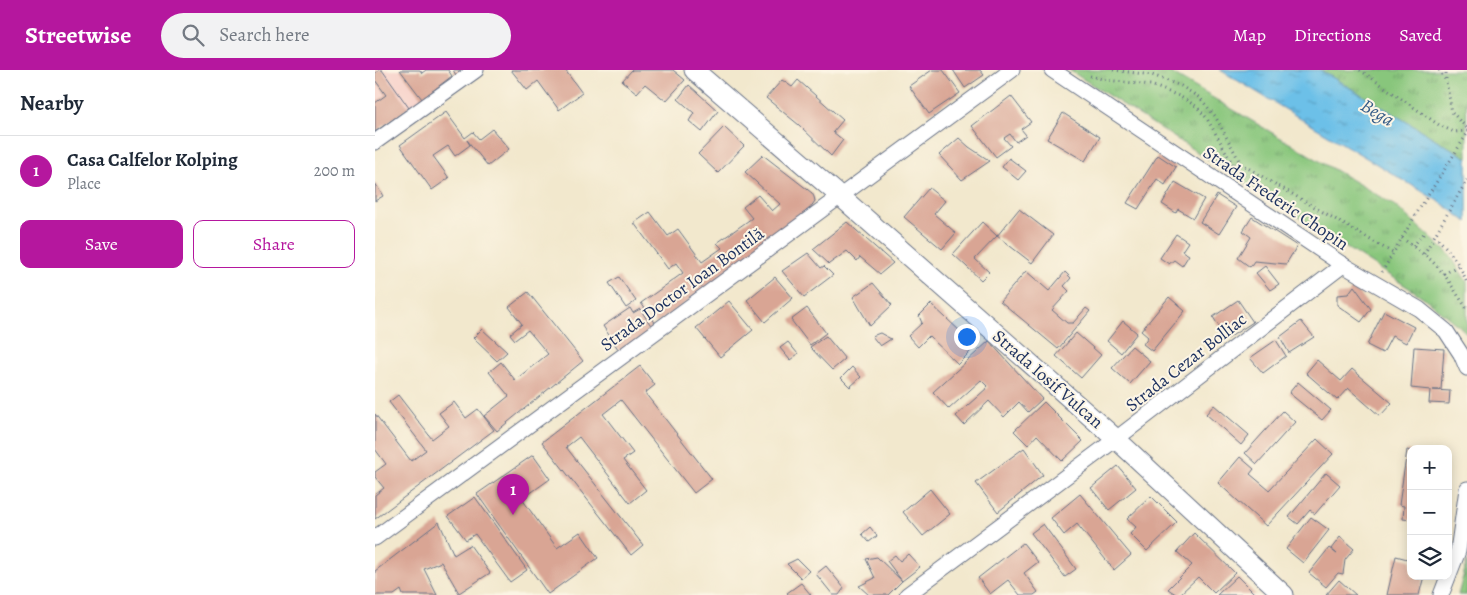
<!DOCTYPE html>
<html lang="en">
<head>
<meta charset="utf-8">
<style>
  :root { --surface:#fff; --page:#f2f2f3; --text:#1f2937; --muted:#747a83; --line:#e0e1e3; --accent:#b5179e }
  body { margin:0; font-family:Alegreya,serif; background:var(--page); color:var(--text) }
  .controls { position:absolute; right:15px; bottom:15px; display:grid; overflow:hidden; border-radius:10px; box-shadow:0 2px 12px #0003 }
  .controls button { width:45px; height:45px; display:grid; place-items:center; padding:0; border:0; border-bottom:1px solid var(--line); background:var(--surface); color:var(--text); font:25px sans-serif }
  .you { position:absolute; left:591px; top:266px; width:18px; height:18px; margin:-12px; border:4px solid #fff; border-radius:50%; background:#1a73e8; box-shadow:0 0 0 8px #1a73e833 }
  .badge { display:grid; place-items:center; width:32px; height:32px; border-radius:50%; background:var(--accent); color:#fff; font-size:16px; font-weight:700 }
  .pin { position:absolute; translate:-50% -41px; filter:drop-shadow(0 1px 2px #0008) }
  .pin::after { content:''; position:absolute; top:26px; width:18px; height:15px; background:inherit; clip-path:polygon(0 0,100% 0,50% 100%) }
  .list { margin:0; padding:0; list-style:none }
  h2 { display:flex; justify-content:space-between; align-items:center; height:65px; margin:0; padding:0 20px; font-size:21px }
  h2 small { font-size:16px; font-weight:400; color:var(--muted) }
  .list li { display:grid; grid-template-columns:32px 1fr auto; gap:15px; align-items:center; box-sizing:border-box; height:70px; padding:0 20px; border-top:1px solid var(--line) }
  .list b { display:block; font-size:19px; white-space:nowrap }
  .list p { margin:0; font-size:16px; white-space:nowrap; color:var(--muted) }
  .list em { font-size:16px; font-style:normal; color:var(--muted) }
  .actions { display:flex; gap:10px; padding:15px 20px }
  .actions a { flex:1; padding:11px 0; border:1px solid var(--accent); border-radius:10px; text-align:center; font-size:18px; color:var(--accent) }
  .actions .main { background:var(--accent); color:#fff }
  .icon { flex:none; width:28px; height:28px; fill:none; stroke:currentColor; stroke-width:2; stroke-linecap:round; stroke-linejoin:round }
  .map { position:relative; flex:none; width:1092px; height:525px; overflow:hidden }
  header { display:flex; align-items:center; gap:30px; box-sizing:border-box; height:70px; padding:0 25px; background:var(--accent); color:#fff }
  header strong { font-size:24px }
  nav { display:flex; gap:28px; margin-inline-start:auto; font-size:18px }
  .search { width:350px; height:45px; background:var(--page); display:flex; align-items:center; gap:12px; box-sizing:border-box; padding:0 18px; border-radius:28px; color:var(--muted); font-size:19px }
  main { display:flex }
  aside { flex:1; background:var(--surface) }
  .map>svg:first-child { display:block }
  .built { fill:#f7d0c9 }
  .grass { fill:url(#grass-tufts); stroke:#527a6d }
  .water { fill:url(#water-ripples); stroke:#4478a3 }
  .building { fill:#d9a594 }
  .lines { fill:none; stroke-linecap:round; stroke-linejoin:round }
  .minor-casing { stroke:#667085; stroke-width:17 }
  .tertiary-casing { stroke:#667085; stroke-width:21 }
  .path { stroke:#667085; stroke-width:3; stroke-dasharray:1 4; stroke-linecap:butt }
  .minor { stroke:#fff; stroke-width:15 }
  .tertiary { stroke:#fff; stroke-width:19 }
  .labels { text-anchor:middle; stroke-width:4; stroke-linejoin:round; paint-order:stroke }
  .street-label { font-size:18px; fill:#1b2f5e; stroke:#fcf5e5 }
  .water-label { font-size:19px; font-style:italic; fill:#335a87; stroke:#fcf5e5 }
</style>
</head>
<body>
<header>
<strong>Streetwise</strong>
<div class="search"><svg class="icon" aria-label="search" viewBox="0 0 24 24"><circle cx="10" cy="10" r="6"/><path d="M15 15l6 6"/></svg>Search here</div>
<nav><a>Map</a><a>Directions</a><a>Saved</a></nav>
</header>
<main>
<aside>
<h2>Nearby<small></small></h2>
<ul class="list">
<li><span class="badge">1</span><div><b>Casa Calfelor Kolping</b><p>Place</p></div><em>200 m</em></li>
</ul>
<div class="actions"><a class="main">Save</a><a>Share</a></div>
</aside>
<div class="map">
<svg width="1092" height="525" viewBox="0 0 1092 525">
  <defs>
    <pattern id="grass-tufts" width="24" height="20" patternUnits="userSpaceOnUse" patternTransform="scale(1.25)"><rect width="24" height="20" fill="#88c67c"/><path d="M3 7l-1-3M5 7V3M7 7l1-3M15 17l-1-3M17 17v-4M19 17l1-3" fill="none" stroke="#6ea169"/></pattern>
    <pattern id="water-ripples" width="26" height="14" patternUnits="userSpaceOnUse" patternTransform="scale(1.25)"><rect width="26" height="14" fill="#6cc0e8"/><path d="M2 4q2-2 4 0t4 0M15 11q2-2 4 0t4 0" fill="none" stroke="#589cbf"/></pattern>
  </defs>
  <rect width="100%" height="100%" fill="#fcf5e5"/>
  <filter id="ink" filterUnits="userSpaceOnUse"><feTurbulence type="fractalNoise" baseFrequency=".02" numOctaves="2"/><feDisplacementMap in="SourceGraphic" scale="10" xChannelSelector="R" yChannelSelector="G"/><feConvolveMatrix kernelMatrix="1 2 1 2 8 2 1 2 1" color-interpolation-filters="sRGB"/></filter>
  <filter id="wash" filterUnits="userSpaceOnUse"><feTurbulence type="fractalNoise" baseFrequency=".0096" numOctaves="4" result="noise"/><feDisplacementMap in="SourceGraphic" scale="20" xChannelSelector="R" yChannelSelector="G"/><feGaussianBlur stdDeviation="1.12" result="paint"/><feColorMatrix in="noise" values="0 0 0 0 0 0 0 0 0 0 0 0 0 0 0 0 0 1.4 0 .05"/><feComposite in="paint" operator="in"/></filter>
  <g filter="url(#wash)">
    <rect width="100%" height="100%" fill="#f2e8cd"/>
    <path class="built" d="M 0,0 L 25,0 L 47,29 L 0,62 Z"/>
    <g class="grass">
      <path d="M 694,0 L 791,0 L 1019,135 L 1075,185 L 1092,212 L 1092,263 L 1048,227 Z"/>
      <path d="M 945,0 L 1091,0 L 1092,88 Z"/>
      <path d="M 1092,491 L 1092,525 L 1083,525 Z"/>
    </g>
    <path class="water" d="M 845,0 L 945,0 L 1092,88 L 1092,152 L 1068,134 Z"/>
    <g id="blocks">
      <g class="building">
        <path d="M 5,0 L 7,0 L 34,38 L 0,62 L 0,33 L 11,25 L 0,10 L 0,3 Z"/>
        <path d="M 25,0 L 45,0 L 47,3 L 51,0 L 73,0 L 77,6 L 47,29 Z"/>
        <path d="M 78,0 L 88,0 L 81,5 Z"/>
        <path d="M 136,0 L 190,0 L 207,23 L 184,40 L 163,11 L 152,20 Z"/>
        <path d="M 257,0 L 298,0 L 310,10 L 291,31 L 270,14 L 262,23 L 247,11 Z"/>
        <path d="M 557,0 L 568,0 L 585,23 L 554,44 L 534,16 Z"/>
        <path d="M 578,0 L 605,0 L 609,5 L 590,18 Z"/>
        <path d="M 407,10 L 417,17 L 423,10 L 468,50 L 458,62 L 468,70 L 456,86 L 424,55 L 391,28 Z"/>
        <path d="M 314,15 L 343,41 L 327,62 L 314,51 L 319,43 L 303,29 Z"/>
        <path d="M 636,26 L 656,52 L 646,59 L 651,65 L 641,72 L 635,64 L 629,68 L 636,76 L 621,87 L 597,56 Z"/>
        <path d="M 71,42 L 90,68 L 98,62 L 104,69 L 117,59 L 134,79 L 113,96 L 92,70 L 95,75 L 80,86 L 73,76 L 58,86 L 74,108 L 57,120 L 25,75 Z"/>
        <path d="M 688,43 L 725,67 L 710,91 L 672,69 Z"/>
        <path d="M 349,57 L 369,76 L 343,103 L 323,84 Z"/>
        <path d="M 584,68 L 594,77 L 615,91 L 587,110 L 564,85 Z"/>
        <path d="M 388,85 L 437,123 L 439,127 L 440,131 L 435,138 L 363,197 L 281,254 L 266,233 L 308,203 L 301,193 L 293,199 L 259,153 L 275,142 L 293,166 L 303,159 L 327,192 L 347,178 L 342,173 L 377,148 L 368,137 L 383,125 L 397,141 L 405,134 L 370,102 Z"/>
        <path d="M 783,85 L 801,97 L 790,115 L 782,109 L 763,139 L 752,133 Z"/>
        <path d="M 634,88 L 651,101 L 643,110 L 627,97 Z"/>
        <path d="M 800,112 L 829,129 L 818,148 L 803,139 L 801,143 L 787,134 Z"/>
        <path d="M 0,113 L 8,126 L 0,131 Z"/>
        <path d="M 554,118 L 570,131 L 559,144 L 581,163 L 567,179 L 529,147 Z"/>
        <path d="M 842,125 L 861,137 L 844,164 L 825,152 Z"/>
        <path d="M 644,139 L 678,165 L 657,193 L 622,166 Z"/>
        <path d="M 877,147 L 922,176 L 911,194 L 879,191 L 875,197 L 863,188 L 876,167 L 868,161 Z"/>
        <path d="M 472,152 L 518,193 L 505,204 L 485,187 L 482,191 L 472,181 L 454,194 L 438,179 Z"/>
        <path d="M 607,152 L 622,166 L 600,189 L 614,202 L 606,210 L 578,184 Z"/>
        <path d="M 801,164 L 813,172 L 807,181 L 814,185 L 807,196 L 799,190 L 794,194 L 785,188 Z"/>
        <path d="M 433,183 L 446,198 L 449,196 L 458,205 L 429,227 L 407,201 Z"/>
        <path d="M 890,196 L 904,214 L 895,220 L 881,203 Z"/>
        <path d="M 651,201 L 674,221 L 690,202 L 696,208 L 689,216 L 694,221 L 677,240 L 692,253 L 698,253 L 711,238 L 715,241 L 683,279 L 625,231 Z"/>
        <path d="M 244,207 L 261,231 L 251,238 L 234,213 Z"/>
        <path d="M 400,207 L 418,228 L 390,252 L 372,230 Z"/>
        <path d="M 498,213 L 517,235 L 495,256 L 478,227 Z"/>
        <path d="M 979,216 L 996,239 L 986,252 L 962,235 L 962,225 L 973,224 Z"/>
        <path d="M 153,222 L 208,291 L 122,361 L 109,346 L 134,326 L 114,302 L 126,292 L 140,310 L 173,284 L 153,260 L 140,270 L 135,264 L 147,254 L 134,237 Z"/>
        <path d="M 794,227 L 810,241 L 777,281 L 768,274 L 773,267 L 766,261 Z"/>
        <path d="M 863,230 L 878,252 L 852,269 L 838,247 Z"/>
        <path d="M 354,231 L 378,260 L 345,287 L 321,258 Z"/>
        <path d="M 556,234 L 601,276 L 583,294 L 554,266 L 543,277 L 533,266 L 547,253 L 544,246 Z"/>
        <path d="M 255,238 L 258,243 L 265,239 L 279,260 L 245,282 L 228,256 Z"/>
        <path d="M 432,238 L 451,263 L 435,275 L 416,250 Z"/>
        <path d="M 1009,241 L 1039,257 L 1031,273 L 1017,266 L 1008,283 L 992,275 Z"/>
        <path d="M 748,251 L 762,263 L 746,283 L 732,271 Z"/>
        <path d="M 926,251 L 939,267 L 914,283 L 905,267 Z"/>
        <path d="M 107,259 L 132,282 L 122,291 L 98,268 Z"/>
        <path d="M 505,263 L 516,269 L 505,276 L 497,266 Z"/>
        <path d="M 701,263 L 726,285 L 706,308 L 681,286 Z"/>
        <path d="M 451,266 L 470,289 L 457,300 L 435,277 Z"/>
        <path d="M 901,270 L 911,286 L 888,303 L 875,288 Z"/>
        <path d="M 614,271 L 667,329 L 653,342 L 644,332 L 629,347 L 614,331 L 589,355 L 581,346 L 613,317 L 606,310 L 574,339 L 558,322 Z"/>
        <path d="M 413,272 L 423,284 L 415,290 L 405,278 Z"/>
        <path d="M 757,276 L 775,291 L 755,314 L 737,298 Z"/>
        <path d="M 1039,277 L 1069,279 L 1066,320 L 1058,320 L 1075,321 L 1074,334 L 1054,333 L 1055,320 L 1036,318 Z"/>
        <path d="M 942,290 L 966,311 L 977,299 L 1017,333 L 1005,346 L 973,318 L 962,330 L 931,303 Z"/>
        <path d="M 265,296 L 280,315 L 270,323 L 337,409 L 319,423 L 246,330 L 228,344 L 258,383 L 248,390 L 271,420 L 255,433 L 204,367 L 191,377 L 268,475 L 256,485 L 167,372 Z"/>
        <path d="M 477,297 L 486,307 L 475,317 L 466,308 Z"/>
        <path d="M 923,312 L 956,340 L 947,350 L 914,323 Z"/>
        <path d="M 23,325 L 57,369 L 74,356 L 64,343 L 79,332 L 91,348 L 103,339 L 119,360 L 0,449 L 0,425 L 9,418 L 0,407 L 0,402 L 11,394 L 0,379 L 0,344 L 36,391 L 51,380 L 14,332 Z"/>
        <path d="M 669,332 L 708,371 L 687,391 L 662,365 L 653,375 L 639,361 Z"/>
        <path d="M 839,335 L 874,365 L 866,375 L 831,344 Z"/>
        <path d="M 908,341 L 920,352 L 882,394 L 870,383 Z"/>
        <path d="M 942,369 L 958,384 L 891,456 L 843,413 L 865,387 L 879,399 L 875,404 L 894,420 Z"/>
        <path d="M 649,378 L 668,405 L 623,442 L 601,413 Z"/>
        <path d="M 1032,380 L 1036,381 L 1036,450 L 1028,449 L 1029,436 L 1024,435 Z"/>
        <path d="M 158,385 L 175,409 L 147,429 L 182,478 L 205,462 L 223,488 L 173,524 L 102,424 Z"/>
        <path d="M 743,396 L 761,418 L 734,440 L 716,418 Z"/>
        <path d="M 951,403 L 965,415 L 940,444 L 935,440 L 923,454 L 914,447 Z"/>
        <path d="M 555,419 L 575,444 L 548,466 L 528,442 Z"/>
        <path d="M 705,424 L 756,485 L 739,500 L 702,454 L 689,465 L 676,448 Z"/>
        <path d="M 776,426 L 802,452 L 772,481 L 755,464 L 761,457 L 752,449 Z"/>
        <path d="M 100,427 L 152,500 L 135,512 L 100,464 L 91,470 L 73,446 Z"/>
        <path d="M 936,447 L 954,460 L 928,493 L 911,479 Z"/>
        <path d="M 64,452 L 79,485 L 95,475 L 115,503 L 84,523 L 66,492 L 49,499 L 62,525 L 28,525 L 26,520 L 19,525 L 0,525 L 0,501 Z"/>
        <path d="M 668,454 L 701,499 L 690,507 L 656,463 Z"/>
        <path d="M 495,457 L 502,466 L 494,472 L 487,464 Z"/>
        <path d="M 819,463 L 860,503 L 839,523 L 823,507 L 804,525 L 802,525 L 793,519 L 817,495 L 802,482 Z"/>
        <path d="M 965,467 L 979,479 L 970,490 L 968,504 L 963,503 L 951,517 L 934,503 L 954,478 L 962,484 L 956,479 Z"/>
        <path d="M 648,473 L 663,492 L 649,503 L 663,522 L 659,525 L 645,525 L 633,510 L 615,524 L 603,508 Z"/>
        <path d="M 533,484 L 545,497 L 527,511 L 512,491 L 520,485 L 525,491 Z"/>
        <path d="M 1021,486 L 1036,490 L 1036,506 L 1049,506 L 1044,525 L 1012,525 Z"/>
        <path d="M 502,487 L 527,511 L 513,525 L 494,525 L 484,516 L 500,508 L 491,489 Z"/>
        <path d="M 422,489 L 434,501 L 426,508 L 412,494 Z"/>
        <path d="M 451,496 L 469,518 L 464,525 L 458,525 L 441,504 Z"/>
        <path d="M 862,506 L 881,525 L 842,525 Z"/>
        <path d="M 964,510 L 981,525 L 951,525 Z"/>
        <path d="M 426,513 L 436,525 L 414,525 L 412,523 Z"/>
      </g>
    </g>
  </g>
  <g filter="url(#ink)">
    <use href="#blocks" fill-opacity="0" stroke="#667085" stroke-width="1"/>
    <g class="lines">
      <g class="minor-casing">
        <g id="minor">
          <path d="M 677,0 L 968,195 L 1044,239 L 1071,261 L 1086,284 L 1092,298"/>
          <path d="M 0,72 L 101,0"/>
          <path d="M 0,468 L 637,0"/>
          <path d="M 532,525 L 741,369 L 968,195"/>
          <path d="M 1066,525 L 1083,481 L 1092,419"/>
        </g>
      </g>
      <g class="tertiary-casing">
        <path id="tertiary" d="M 319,0 L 465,126 L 741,369 L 909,525"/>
      </g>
      <g class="path">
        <path d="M 738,0 L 777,5 L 806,16 L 825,28 L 840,46 L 866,94 L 1018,183"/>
        <path d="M 985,0 L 1064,55 L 1079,62 L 1092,61"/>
        <path d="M 1064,0 L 1071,11 L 1077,42 L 1084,50 L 1092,58"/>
        <path d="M 715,6 L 731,10 L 776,15 L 804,26 L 821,36 L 831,47 L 846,73 L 864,106"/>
        <path d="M 1071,9 L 1071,0"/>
        <path d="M 1027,168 L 1056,190 L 1069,204 L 1092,239"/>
        <path d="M 1063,169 C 1076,182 1086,196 1092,213"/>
        <path d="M 1038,176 L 1051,161"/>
        <path d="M 1049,184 L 1092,110"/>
        <path d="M 1007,202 L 1040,146 L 1092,64"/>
        <path d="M 1069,204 L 1084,195"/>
      </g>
      <use href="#minor" class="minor"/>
      <use href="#tertiary" class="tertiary"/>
    </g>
  </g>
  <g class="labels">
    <g class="street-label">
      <text transform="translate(901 128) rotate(34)" y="6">Strada Frederic Chopin</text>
      <text transform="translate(307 219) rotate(-36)" y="6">Strada Doctor Ioan Bontilă</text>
      <text transform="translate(811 292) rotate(-38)" y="6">Strada Cezar Bolliac</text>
      <text transform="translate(673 309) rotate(41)" y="6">Strada Iosif Vulcan</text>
    </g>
    <g class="water-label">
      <text transform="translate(1003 42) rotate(31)" y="7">Bega</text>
    </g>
  </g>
</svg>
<div class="controls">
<button>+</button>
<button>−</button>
<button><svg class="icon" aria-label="layers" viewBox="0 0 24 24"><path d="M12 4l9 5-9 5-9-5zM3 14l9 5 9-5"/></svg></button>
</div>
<div class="you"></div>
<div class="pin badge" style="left:138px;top:445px">1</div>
</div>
</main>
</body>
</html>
